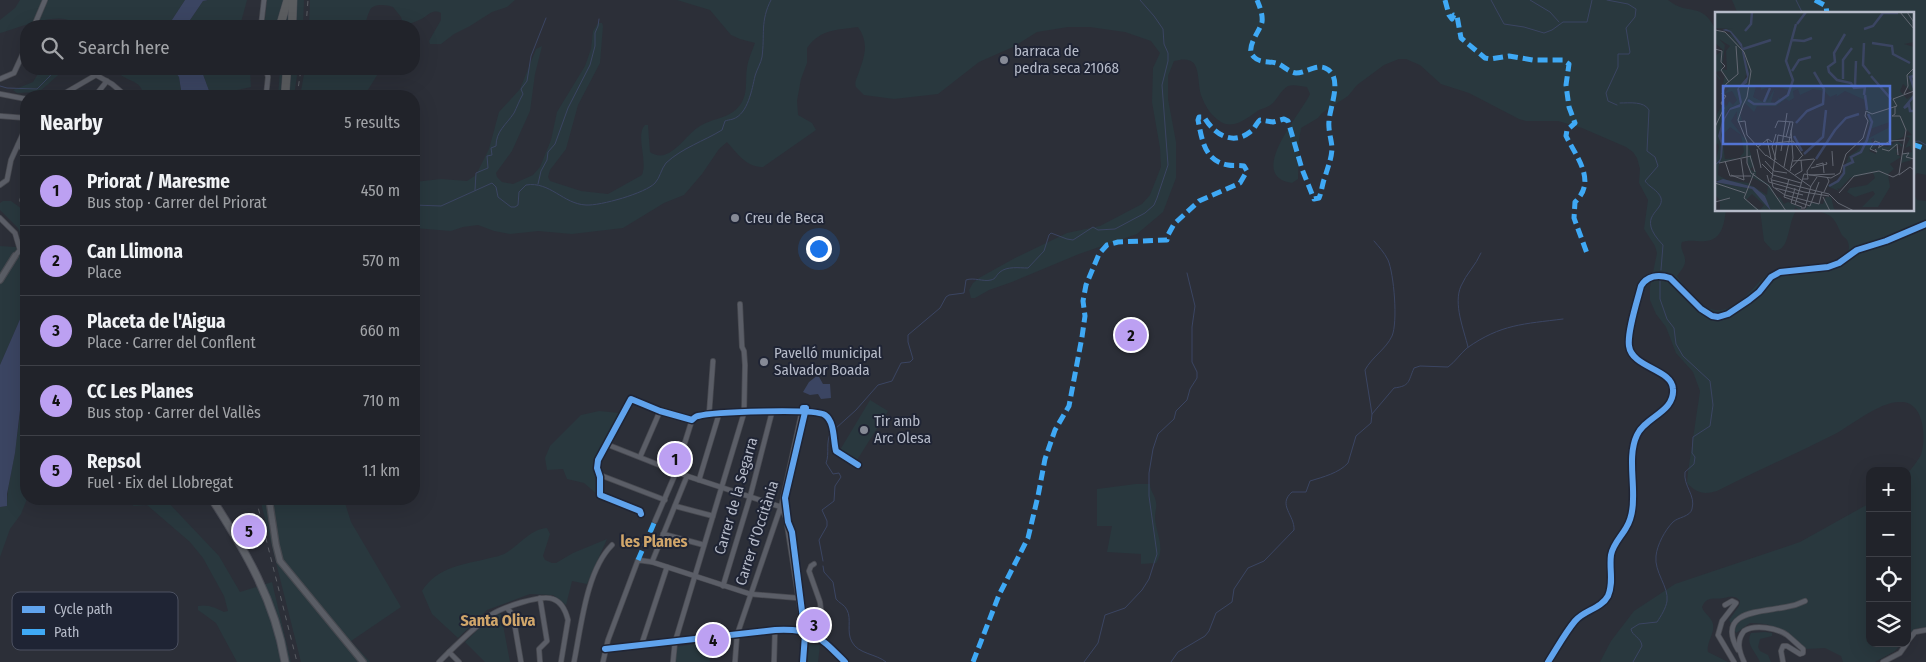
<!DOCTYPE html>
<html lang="en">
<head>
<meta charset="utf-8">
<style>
  :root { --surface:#21232a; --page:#2d2f36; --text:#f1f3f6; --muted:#a2a4a8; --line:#3e4047; --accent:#bca0f2 }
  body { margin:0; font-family:"Fira Sans Condensed",sans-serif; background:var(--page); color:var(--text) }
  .controls { position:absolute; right:15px; bottom:15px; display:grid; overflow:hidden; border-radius:10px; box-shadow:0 5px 20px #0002 }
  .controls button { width:45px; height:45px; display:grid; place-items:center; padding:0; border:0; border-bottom:1px solid var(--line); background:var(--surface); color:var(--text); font:25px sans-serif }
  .you { position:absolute; left:818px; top:248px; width:18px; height:18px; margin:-12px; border:4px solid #fff; border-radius:50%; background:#1a73e8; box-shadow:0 0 0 8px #1a73e833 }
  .badge { display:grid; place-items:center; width:32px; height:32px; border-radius:50%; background:var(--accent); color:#111; font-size:16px; font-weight:700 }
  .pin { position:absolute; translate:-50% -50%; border:2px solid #fff; box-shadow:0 1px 5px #0006 }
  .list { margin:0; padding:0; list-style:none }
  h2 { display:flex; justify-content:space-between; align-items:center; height:65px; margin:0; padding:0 20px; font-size:21px }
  h2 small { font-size:16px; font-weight:400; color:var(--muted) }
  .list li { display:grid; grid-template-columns:32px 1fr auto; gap:15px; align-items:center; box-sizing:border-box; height:70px; padding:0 20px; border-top:1px solid var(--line) }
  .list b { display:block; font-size:19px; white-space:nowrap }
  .list p { margin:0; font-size:16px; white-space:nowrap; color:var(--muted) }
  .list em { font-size:16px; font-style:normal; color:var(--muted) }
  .icon { flex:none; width:28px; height:28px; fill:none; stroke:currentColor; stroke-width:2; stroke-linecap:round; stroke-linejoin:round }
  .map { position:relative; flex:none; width:1926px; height:662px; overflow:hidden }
  .search { position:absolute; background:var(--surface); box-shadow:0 5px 20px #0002; left:20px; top:20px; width:400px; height:55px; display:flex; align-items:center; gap:12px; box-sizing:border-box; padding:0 18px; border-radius:20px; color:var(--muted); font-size:19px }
  .panel { position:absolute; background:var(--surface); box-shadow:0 5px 20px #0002; left:20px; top:90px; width:400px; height:415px; border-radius:20px }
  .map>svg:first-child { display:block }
  .green { fill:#29383e }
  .water { fill:#3b4562 }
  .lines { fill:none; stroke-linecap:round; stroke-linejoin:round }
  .stream { stroke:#3b4562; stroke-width:1 }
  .street-casing { stroke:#484a51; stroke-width:6 }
  .secondary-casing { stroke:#484a51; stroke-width:8 }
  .primary-casing { stroke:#4a4c55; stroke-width:9 }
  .highway-casing { stroke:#494b54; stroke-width:9 }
  .street { stroke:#5b5e67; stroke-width:4.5 }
  .secondary { stroke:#5a5d65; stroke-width:5.5 }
  .primary { stroke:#5e6168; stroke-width:7 }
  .highway { stroke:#5b5d60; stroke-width:8 }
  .rail { stroke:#5a5d64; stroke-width:1; stroke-dasharray:5 5; stroke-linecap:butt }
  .quiet { stroke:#3fa9f5; stroke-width:5; stroke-dasharray:10 5; stroke-linecap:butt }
  .cycleway-casing { stroke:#1f2434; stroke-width:9 }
  .cycleway { stroke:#60a3ed; stroke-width:6 }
  .poi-dot { fill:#868a96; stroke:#1f2434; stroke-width:2 }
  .labels { text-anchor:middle; stroke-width:4; stroke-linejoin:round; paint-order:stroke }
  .poi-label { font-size:15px; fill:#b6bbc9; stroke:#1f2434; text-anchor:start }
  .street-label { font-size:15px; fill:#b6bbc9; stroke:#1f2434 }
  .neighbourhood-label { font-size:16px; font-weight:bold; fill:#d1a66a; stroke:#1f2434 }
  .inset-river { fill:none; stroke:#3b4562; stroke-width:2.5 }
  .inset-road { fill:none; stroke:#636772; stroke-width:1 }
  .view { fill:#5374d3; fill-opacity:0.15; stroke:#5374d3; stroke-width:2.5 }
  .inset-edge { fill:none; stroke:#b6bbc9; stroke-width:2.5 }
  .key { fill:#1f2434; stroke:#4c5161; stroke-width:1 }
  .key-label { font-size:14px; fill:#b6bbc9 }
</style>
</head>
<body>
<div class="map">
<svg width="1926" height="662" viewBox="0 0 1926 662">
  <rect width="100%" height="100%" fill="#2c2f38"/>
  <g class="green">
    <path d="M 20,0 L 185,0 L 168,26 L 69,26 L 70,21 C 56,12 15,29 0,33 L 0,20 L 15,8 Z"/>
    <path d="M 208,0 L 247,0 L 240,26 L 188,26 L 188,23 L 203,1 Z"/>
    <path d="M 267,0 L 304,0 L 303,26 L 264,26 Z"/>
    <path d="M 310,0 L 515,0 L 507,7 L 492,12 L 470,26 L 454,34 L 441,44 L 430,44 L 429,41 L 441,20 L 441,13 C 431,8 428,17 419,20 C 414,23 409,23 404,26 L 401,17 L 393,7 C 387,5 374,3 370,10 C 367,15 367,21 364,26 L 309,26 Z"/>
    <path d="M 677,0 L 1668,0 C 1689,17 1701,0 1716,30 L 1716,210 L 1726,210 C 1724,223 1723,239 1706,241 C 1697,242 1691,239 1682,242 C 1679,250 1686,254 1685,262 C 1685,266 1680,272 1677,276 C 1687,289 1700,309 1716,310 C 1742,312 1757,277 1775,270 C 1784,266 1862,270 1847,240 C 1846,238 1843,237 1842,235 C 1833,216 1833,215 1813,210 L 1912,210 L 1912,191 L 1917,200 L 1926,201 L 1926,627 L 1915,629 L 1907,637 L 1907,474 C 1912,468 1917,462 1921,455 C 1926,439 1925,403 1902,402 C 1880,400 1850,427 1831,436 C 1793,455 1754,472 1717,491 C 1703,495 1697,493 1687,483 L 1688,472 L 1700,391 L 1693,372 L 1676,353 L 1666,327 L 1656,314 L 1650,300 L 1650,287 L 1657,253 L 1655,246 L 1644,229 L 1648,200 L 1639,183 L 1640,169 L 1637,158 L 1633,152 L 1626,147 L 1582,128 L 1558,121 L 1526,121 L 1519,119 L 1469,93 L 1441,84 L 1420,65 L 1406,59 L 1399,59 L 1384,65 L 1357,85 L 1348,96 L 1322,113 L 1318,118 L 1301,128 L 1299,141 L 1298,179 L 1292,183 C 1245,176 1301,114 1310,94 L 1307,87 C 1300,86 1294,84 1288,86 C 1281,90 1278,98 1273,103 C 1269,107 1264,108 1259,110 C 1248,117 1235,130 1221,122 C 1211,116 1205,106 1201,95 C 1196,77 1203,53 1174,61 L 1168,76 L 1168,99 L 1176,142 L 1176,178 L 1163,212 L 1137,234 L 1079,254 L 1012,282 L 989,290 L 975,298 L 971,298 L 969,290 L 973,283 L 979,278 L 1015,258 L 1067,233 L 1100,226 L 1142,204 L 1150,195 L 1161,167 L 1160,148 L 1152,102 L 1153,68 L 1160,53 L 1151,41 L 1125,32 L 1090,27 L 1068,27 L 1037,32 L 1013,47 L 979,62 L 938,94 L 894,99 L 864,95 L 856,87 C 854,82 857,78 859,72 C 865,55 869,43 858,27 C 837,30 820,29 807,48 L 807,63 L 801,79 L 797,101 L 798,115 L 812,123 L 816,130 L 763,167 C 747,168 736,152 727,142 L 719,149 L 702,174 L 684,195 L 664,203 L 623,228 L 572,234 L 538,231 L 510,234 L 494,231 L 478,225 L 463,227 L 451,231 L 414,228 L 414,182 L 441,179 L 467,181 L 476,175 L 489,149 L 499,112 L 520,89 L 536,49 L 542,46 L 535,74 L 530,111 L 512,151 L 496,173 L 497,177 L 502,182 L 513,184 L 533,175 L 540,167 L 551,140 L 557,112 L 585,66 L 591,49 L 593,31 L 598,23 L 602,23 L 603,26 L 600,63 L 578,105 L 566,149 L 550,170 L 548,177 L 550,181 L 581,191 L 608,194 L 642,175 C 648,160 635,135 645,125 L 648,125 L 650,152 C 654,155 659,156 664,155 C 679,150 687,134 700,126 C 715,117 732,119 742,102 C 748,91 745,80 747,68 C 748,60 752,51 755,43 L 740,39 L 731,35 L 710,10 Z"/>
    <path d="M 1732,0 L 1926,0 L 1926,175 L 1917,173 L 1912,180 L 1912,14 L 1738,14 Z"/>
    <path d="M 41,69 L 65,69 L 39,92 L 17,93 L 13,90 L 33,82 Z"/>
    <path d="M 116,69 L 173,69 L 179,77 L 182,96 L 143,96 C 143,78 123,83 116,69 Z"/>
    <path d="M 201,69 L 263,69 L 250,70 L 251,87 L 237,90 L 235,96 L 211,96 Z"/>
    <path d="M 280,69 L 298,69 L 294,96 L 278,96 Z"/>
    <path d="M 305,69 L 381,69 L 364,96 L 300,96 Z"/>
    <path d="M 3,201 L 11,201 L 26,212 L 26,311 L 21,317 L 0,365 L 0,246 L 15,247 L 23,245 L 24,241 L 18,228 L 0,210 L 0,203 Z"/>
    <path d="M 1760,210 L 1797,210 C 1787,220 1791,255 1772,250 L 1764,241 Z"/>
    <path d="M 26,387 L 27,499 L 21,514 L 10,529 L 0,557 L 0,507 L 7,506 C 7,487 12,470 15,452 C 18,430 20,408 26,387 Z"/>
    <path d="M 870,400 L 888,411 L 857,460 L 840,450 Z"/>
    <path d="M 599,411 L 620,413 L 594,463 L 597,477 L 597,494 L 584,483 L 567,479 L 563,469 L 547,470 L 545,458 L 550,446 L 581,415 Z"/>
    <path d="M 1136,484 L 1150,484 C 1150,491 1155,495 1156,502 C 1157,507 1155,512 1155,518 C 1156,534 1166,548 1156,563 L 1141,564 L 1141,554 L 1107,552 L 1112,526 L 1097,526 L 1097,489 Z"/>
    <path d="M 121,499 L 165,499 L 219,556 L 240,592 L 272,582 L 291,662 L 237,662 L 216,623 L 198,610 L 198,606 C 208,604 216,608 224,612 L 228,611 L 224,596 L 203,558 L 190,542 L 147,505 L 134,506 Z"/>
    <path d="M 260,499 L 266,499 L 267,504 L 277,499 L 338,499 L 345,503 L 351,522 L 401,607 L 351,641 L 370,662 L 301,662 Z"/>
    <path d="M 1870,503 L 1870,643 L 1902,643 L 1895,651 L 1875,662 L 1843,662 L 1841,656 L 1825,648 L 1806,649 C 1790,632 1773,622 1750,623 L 1736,633 L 1729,620 L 1739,606 L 1740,601 L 1737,598 C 1731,596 1730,597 1724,598 C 1715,600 1707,595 1702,607 C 1704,614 1711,616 1713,624 C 1715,634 1706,642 1708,652 L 1728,662 L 1600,662 L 1611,641 L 1634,611 L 1675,584 L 1800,542 Z"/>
    <path d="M 547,528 L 550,534 L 543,556 L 545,560 L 552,563 L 556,563 L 573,553 L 607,539 L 587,584 L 572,581 L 566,605 L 553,595 L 530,594 L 487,610 L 458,638 L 432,614 L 422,591 C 438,566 463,565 490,558 C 494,557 500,556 504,554 C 519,546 530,529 547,528 Z"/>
    <path d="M 501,614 L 510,662 L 485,662 L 465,642 L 493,615 Z"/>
    <path d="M 1765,632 L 1772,633 L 1772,636 L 1760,639 L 1758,647 L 1760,651 L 1768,655 L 1771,662 L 1760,662 C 1756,652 1745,644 1751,633 Z"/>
    <path d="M 708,642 L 710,662 L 676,662 L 676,647 Z"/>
    <path d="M 809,644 L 820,645 L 818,662 L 807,662 Z"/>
  </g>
  <g class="water">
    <path d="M 185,0 L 208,0 L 203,1 L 188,23 L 188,26 L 168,26 Z"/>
    <path d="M 173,69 L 201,69 L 211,96 L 182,96 L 179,77 Z"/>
    <path d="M 26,311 L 26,387 L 20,410 L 15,453 L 7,494 L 7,506 L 0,507 L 0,365 L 21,317 Z"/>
    <path d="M 818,375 L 823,384 L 830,384 L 831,398 L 821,399 L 818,394 L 810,395 L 803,392 L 809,382 Z"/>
  </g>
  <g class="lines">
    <g class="stream">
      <path d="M 1491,0 L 1504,24 L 1524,27 L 1544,33 L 1552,30 L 1563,22 L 1587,22 L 1592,0"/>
      <path d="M 1530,0 L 1550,12 L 1559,22"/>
      <path d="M 1607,0 L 1628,4 L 1636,9 L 1635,17 L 1626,28 L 1630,52 L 1629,54 L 1618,54 L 1618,67 L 1606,93 L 1608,101 L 1617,105"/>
      <path d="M 1796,0 L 1803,14"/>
      <path d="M 0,86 L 7,88 L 37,89 L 50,76 L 54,69"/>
      <path d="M 1620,103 C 1630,103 1644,101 1649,110 L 1647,151 L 1655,157 L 1658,166 L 1645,181 C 1649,187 1658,190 1661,198 C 1665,212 1634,215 1663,245 L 1661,270"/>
      <path d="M 1912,142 L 1919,141 L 1926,145"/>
      <path d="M 538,184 L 541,171 L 547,160 L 548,152 L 555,144 L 568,108 L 590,65 L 595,46 L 595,33 L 598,26 L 599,19"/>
      <path d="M 475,190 L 476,173 L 488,168 L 487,156 L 492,155 L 491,148 L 496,146 C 496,131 506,125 514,113 C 517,107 519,101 523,94 L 521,89 L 527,81 L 531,56 L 546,18"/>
      <path d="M 414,205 L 441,206 L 492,183 L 496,187 L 498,197 L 511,207 L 515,207 L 518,205 L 519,192 L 526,185 C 550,181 563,204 586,205 C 600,206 646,193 655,183 C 660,178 661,169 666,163 C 682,148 704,141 722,130 L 725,121 C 727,120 730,120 733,119 C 748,114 752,89 755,76 C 757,69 761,63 762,57 C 765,35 760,21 771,0"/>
      <path d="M 1468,347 C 1464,330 1453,304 1461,286 C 1466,274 1476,265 1481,253"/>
      <path d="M 1372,414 L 1365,370 C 1372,357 1386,349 1392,336 C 1398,322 1394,274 1388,260 C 1384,252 1379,247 1374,241"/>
      <path d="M 835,429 L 856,410 L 878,385 L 892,381 L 901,363 L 910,362 L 913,359 L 908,342 L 908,335 L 940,308 L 946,297 L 949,295 L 964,293 L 966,280 C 974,277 983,282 991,280 C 996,279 996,275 1000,272 C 1007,266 1019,268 1028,268 L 1044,251 L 1049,235 L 1051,233 L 1067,239 L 1073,240 L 1093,227 L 1098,230 L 1115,229 L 1145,213 L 1154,205 L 1157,198 L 1168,165 L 1162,85 L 1168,61 L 1168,53 L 1164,44 L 1163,29 L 1154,16 L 1140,0"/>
      <path d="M 823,561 L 819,540 L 827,526 L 827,521 L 822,510 L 834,501 L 835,486 L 841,477 L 839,473 L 833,474 L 826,463 C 830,453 825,443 831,432"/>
      <path d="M 823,566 L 824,572 L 833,582 L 836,599 C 839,603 845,605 847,610 C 852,619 846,632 852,642 C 858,654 877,654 886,662"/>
      <path d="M 1084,662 L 1098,643 L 1105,615 L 1125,608 L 1142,590 L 1149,579 L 1157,554 L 1149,496 L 1149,473 L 1153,449 L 1158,434 L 1174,419 L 1176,411 L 1187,400 L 1190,389 L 1197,378 L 1197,372 L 1192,362 L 1192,327 L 1195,306 L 1187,273"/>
      <path d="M 1171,662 L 1178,652 L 1205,636 L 1209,631 L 1216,613 L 1232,602 L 1234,589 L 1248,568 L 1264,561 L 1294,530 C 1295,515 1277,505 1292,492 L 1306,492 L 1310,481 C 1323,477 1339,473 1348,463 L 1356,436 L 1371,423 L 1372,414 L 1394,388 C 1410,386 1408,382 1414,368 L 1420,366 L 1448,367 C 1455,362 1460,354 1467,348 C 1501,324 1524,324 1563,319"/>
      <path d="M 1633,662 L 1642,646 C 1641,637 1632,636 1631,629 L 1639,624 L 1657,622 C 1661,616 1666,608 1667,601 C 1669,587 1654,572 1656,556 C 1657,545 1665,530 1673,522 C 1678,517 1690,517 1692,509 C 1696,495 1683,486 1685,472 L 1694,464 L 1695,457 L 1692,453 L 1693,437 L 1710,426 L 1713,405 L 1710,381 L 1683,356 L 1676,344 L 1674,328 L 1667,319 L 1660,299 L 1660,281"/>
    </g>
    <g class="street-casing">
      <g id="street">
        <path d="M 261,25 L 280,26"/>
        <path d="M 34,26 L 45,0"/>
        <path d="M 261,26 L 264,0"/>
        <path d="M 266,69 L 268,77 L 266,96"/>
        <path d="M 0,79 L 14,73 L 26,47"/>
        <path d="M 0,94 L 26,99"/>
        <path d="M 60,96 L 96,75 L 112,84 L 126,96"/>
        <path d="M 95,96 L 107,81"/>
        <path d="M 0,116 L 26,118"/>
        <path d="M 18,145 L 26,151"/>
        <path d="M 0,185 L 7,180 L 11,160 L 26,127"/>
        <path d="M 22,200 L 26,192"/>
        <path d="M 0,218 L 15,233 L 20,250 L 15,256"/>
        <path d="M 709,415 L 713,361"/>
        <path d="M 606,444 L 687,476 L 781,507"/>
        <path d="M 640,457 L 660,411"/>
        <path d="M 600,475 L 665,500"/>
        <path d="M 699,480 L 719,414"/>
        <path d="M 675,506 L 713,516"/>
        <path d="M 781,507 L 786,518 L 804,634 L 802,662"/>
        <path d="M 641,514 L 640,511 L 600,495 L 600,477 L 597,468 L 598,460 L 631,399 L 660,411 L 692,420 C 694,418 696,416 698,416 C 712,412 815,408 825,415 C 835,422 833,440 836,451 L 858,465"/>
        <path d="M 655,521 L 674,477 L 692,420"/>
        <path d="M 663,534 L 704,545"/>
        <path d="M 652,562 L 687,476"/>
        <path d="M 814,564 L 811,566 L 809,571 L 820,602 L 825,642"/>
        <path d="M 723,586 L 750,497 L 772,412"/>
        <path d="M 540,598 L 547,641 L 539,649 L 540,662"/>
        <path d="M 1725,605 L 1732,601 L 1736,603 L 1722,621 L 1718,635 L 1734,662"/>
        <path d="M 507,608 L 513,615 L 521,662"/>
        <path d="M 1907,642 L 1915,632 L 1926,630"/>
        <path d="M 641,646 L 667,567"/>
        <path d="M 605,649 L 775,630 C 813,628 819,636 845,662"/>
        <path d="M 1738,650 C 1715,610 1763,612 1786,607 C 1793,606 1799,604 1805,601"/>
        <path d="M 449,652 L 459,662"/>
        <path d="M 439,662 C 455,646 472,629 491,615 C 501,608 541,594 553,599 C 562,602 566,612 568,620 L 561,662"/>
        <path d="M 574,662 C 581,628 586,571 612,545"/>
        <path d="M 603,662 L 608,640 L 638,560 L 652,562 L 750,594 L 798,598"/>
        <path d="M 673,662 L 675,642 L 744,413 L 745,365 L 744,351 L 742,347 L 740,304"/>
        <path d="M 735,662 L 737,635 L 782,503 L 802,411"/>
        <path d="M 774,662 L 775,630"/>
        <path d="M 1744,662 C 1739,651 1736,641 1744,631 C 1755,624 1777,628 1787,635 C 1793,640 1798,645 1803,649 L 1803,653 L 1800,654 L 1787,646 L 1783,646 L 1781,651 L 1783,662"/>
        <path d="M 1883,662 L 1900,653 L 1907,643"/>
      </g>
    </g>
    <g class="secondary-casing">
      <g id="secondary">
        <path d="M 0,280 L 15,256"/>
        <path d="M 269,499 L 276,545 L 280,561 L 363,662"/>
        <path d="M 1548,662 C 1557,648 1565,633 1575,621 C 1584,610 1601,609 1608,596 C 1614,582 1609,569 1611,555 C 1613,544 1621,537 1626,528 C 1631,520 1633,509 1633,499 C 1634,479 1628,454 1637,435 C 1645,417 1675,412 1673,389 C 1672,369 1632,368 1629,346 C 1627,332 1637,302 1641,286 C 1647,276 1658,274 1670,278 L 1701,309 L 1712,316 L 1718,317 L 1728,314 L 1749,300 L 1759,292 L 1771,277 L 1780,272 L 1828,267 L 1839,263 L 1857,250 L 1886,241 L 1926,224"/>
      </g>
    </g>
    <g class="primary-casing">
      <path id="primary" d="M 212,499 C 245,550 275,601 285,662"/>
    </g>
    <g class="highway-casing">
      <g id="highway">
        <path d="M 280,26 L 287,2 L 289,2"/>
        <path d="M 292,26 L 293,0"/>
        <path d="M 285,96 L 287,69"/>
      </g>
    </g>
    <use href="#street" class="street"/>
    <use href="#secondary" class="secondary"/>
    <use href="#primary" class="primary"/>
    <use href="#highway" class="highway"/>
    <g class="rail">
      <path d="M 306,26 L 308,0"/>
      <path d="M 297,96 L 301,69"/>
      <path d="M 256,499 L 297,662"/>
    </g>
    <g class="quiet">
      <path d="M 1445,0 L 1449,15 L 1452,19 L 1454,15 L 1457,16 L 1461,38 L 1485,58 L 1490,59 L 1509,56 L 1533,60 L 1563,60 L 1569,64 L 1566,85 L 1569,107 L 1575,123 L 1567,130 L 1566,136 C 1577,158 1597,181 1575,202 L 1574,218 L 1588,256"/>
      <path d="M 1815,0 L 1826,6 L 1827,14"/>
      <path d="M 1912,144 L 1926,149"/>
      <path d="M 638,560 L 655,521"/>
      <path d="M 973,662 L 999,595 L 1028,538 L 1038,496 L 1045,459 L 1055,430 L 1069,406 L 1082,337 L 1085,316 L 1083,301 L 1086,285 L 1099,254 L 1107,245 L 1118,242 L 1167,240 L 1168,235 L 1174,224 L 1199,201 L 1240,183 L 1247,171 L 1244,166 C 1239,165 1233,166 1228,165 C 1204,161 1202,139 1198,120 L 1199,117 L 1204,117 C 1214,134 1232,146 1250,132 C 1255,129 1256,123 1260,120 L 1273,122 L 1284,119 L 1288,121 L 1302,169 L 1314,199 L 1319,198 C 1322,191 1322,184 1325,177 C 1328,166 1332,158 1332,147 C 1331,138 1328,129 1329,121 C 1330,106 1344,76 1325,68 C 1316,64 1306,73 1296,73 C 1288,72 1283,65 1276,63 C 1269,61 1259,63 1254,57 C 1244,49 1260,31 1262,22 C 1263,15 1260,7 1257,0"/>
    </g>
    <g class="cycleway-casing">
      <g id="cycleway">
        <path d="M 641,514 L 640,511 L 600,495 L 600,477 L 597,468 L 598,460 L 631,399 L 660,411 L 692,420 C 694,418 696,416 698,416 C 712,412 815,408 825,415 C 835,422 833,440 836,451 L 858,465"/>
        <path d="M 605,649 L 775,630 C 813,628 819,636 845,662"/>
        <path d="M 803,662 L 805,635 L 792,532 L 788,522 L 785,498 L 806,408 L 803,408"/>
        <path d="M 1548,662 C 1557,648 1565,633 1575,621 C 1584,610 1601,609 1608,596 C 1614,582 1609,569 1611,555 C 1613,544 1621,537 1626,528 C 1631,520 1633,509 1633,499 C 1634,479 1628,454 1637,435 C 1645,417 1675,412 1673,389 C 1672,369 1632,368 1629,346 C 1627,332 1637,302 1641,286 C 1647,276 1658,274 1670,278 L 1701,309 L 1712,316 L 1718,317 L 1728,314 L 1749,300 L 1759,292 L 1771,277 L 1780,272 L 1828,267 L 1839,263 L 1857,250 L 1886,241 L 1926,224"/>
      </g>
    </g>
    <use href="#cycleway" class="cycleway"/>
  </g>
  <g class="poi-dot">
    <circle cx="1004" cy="60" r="5"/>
    <circle cx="735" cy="218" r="5"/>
    <circle cx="764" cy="362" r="5"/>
    <circle cx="864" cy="430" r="5"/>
  </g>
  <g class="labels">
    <g class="poi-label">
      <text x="1014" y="56">barraca de<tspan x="1014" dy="17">pedra seca 21068</tspan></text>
      <text x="745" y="223">Creu de Beca</text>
      <text x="774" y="358">Pavelló municipal<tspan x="774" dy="17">Salvador Boada</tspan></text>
      <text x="874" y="426">Tir amb<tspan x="874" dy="17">Arc Olesa</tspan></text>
    </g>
    <g class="street-label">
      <text transform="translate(736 496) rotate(-74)" y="5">Carrer de la Segarra</text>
      <text transform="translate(757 533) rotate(-72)" y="5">Carrer d'Occitània</text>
    </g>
    <g class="neighbourhood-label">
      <text x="654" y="547">les Planes</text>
      <text x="498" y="626">Santa Oliva</text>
    </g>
  </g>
  <g transform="translate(1715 12)">
    <rect width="199" height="199" fill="#2c2f38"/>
    <path d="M 0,0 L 197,0 L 198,4 L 199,0 L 199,30 L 189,32 L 199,35 L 199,78 L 196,79 L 188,72 L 185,79 L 192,87 L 199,82 L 199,147 L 194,144 L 197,148 L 186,151 L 188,141 L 197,140 L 195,134 L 190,136 L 195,126 L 190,124 L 197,123 L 191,117 L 188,125 L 170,133 L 162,129 L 159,129 L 159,126 L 156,127 L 158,134 L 161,134 L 160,130 L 162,129 L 162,134 L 154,139 L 161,142 L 160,137 L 167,134 L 173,135 L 182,129 L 188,133 L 186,135 L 184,132 L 179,137 L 184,137 L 181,142 L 186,145 L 175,152 L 179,157 L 173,162 L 175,175 L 163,195 L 147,195 L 160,182 L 158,179 L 140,185 L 132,180 L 135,176 L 152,173 L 160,166 L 158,161 L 135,166 L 125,177 L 122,176 L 124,179 L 112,174 L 125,167 L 134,144 L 143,138 L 150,128 L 173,116 L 175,110 L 155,117 L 150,88 L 130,79 L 121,85 L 120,90 L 122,82 L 115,85 L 110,80 L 109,93 L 92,100 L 108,91 L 109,79 L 98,77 L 85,83 L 83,77 L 78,79 L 79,86 L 74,89 L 71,87 L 61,94 L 42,94 L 39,100 L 30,91 L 25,101 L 27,109 L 22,110 L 22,99 L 16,109 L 29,126 L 31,125 L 39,154 L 35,157 L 39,160 L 41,158 L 41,164 L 55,173 L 62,186 L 65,185 L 69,192 L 73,190 L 86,196 L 86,199 L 80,195 L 79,199 L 5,199 L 5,188 L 0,183 L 0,170 L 37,177 L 52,191 L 50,184 L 37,174 L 0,168 L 0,153 L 7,145 L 6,123 L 10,107 L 15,98 L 26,94 L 24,76 L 32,71 L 34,62 L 27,32 L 11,17 L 18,17 L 0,16 ZM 59,73 L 73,78 L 72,84 L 65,88 L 64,85 L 61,91 L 56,90 L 60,76 L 52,90 L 55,78 L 48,90 L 38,85 L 41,75 L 46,75 L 46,78 ZM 15,115 L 26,123 L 29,140 L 24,146 L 10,147 L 7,124 ZM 31,144 L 36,165 L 53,173 L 52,183 L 33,171 L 12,168 L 3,163 L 4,151 ZM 37,182 L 49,193 L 45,198 L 31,188 ZM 0,17 L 17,23 L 26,35 L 32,59 L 29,70 L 22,77 L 25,92 L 14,96 L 7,109 L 3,123 L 7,135 L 5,147 L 0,152 L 4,135 L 3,131 L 0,134 L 2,102 L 8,92 L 12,94 L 14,89 L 18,93 L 22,88 L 17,79 L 9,82 L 14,76 L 7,77 L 10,63 L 6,59 L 0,60 L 5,66 L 5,68 L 0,62 L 0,44 L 8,38 L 0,31 ZM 4,27 L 15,34 L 11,39 L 12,58 L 7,57 L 10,33 ZM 111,185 L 116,185 L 119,197 L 123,199 L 89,199 L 96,191 L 108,192 Z" fill="#29383e" fill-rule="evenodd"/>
    <path d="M 11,17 L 16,19 L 27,32 L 34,62 L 32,71 L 24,76 L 27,90 L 25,95 L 15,98 L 10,107 L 6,123 L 8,134 L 7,145 L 5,150 L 0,153 L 5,147 L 6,132 L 3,124 L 7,109 L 15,96 L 25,92 L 22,77 L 32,65 L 26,35 L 15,20 L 7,18 ZM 8,167 L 39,175 L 50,184 L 56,199 L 37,177 L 0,170 Z" fill="#3b4562"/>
    <path class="inset-river" d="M 82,12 L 91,0M 149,17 L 158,14 L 168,1 L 183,1M 30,19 L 36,12 L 37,0M 130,22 L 119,41 L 120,50 L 113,55 L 114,60 L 122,68 L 136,71 L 139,76 L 150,75 L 149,83M 77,28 L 89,29 L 97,26M 149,31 L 148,53 L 155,62M 157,31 L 177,34 L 178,42 L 195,51M 28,37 L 56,28M 141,49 L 140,73 L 143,76M 77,59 L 84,48 L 96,45M 156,64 L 176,87M 199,64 L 195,65 L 199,76M 128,67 L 128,48 L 137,36M 150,83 L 152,98M 199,84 L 189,96 L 194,93 L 195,99 L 199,99M 33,88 L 39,92 L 60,92 L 73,83 L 78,68 L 71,49 L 81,12M 49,90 L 55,76M 81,111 L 92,99 L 108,92 L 109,77 L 99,60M 79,124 L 87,139M 89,142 L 108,125 L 111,98M 101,147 L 120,118 L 131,106 L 144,102M 114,174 L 123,169 L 129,161 L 129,154 L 138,150 L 136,145 L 146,140 L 152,128 L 157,110 L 153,102"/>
    <path class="inset-road" d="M 185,0 L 199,17M 192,0 L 198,9 L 199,24M 0,18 L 10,20 L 29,40M 0,37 L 7,39 L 6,50 L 10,54 L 6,58 L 14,70M 189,82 L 193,74 L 192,63 L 199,56M 6,91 L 11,84 L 7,82 L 11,72 L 23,62 L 21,34M 28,93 L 23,108 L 32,130 L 32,151M 28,93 L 32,85 L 36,59 L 29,40M 180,94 L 180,102 L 177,104 L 185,104 L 191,118 L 184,162M 182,94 L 178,87 L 199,79M 23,110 L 30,109 L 32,123 L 51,144M 0,115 L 9,96 L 6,91M 60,116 L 63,109 L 78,110M 61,122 L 57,135 L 61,148M 71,125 L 75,110M 52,127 L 56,147M 60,131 L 78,129 L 88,144M 43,135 L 53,127 L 57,130M 163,136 L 175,129 L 189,128M 42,137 L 46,156M 160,137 L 162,140 L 155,137 L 160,129 L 165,131 L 164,135M 167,137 L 174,139 L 182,132 L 183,143M 66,139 L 72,101M 117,139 L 118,154M 187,142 L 194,141 L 191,145 L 199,147M 51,143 L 96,175M 35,144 L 40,160M 10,149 L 15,164 L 36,164M 50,149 L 59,159 L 72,161M 78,149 L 99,147M 4,151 L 36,144M 32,151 L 36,161 L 54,174 L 71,199M 47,152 L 58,163 L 86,171M 101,153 L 108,151 L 109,161M 69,155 L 78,110M 76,156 L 87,144M 96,156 L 112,152 L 111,150M 75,159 L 78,146 L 76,118M 39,161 L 29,186 L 44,199M 16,163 L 29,168 L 26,147M 52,163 L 54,170 L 89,180M 80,163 L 87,159 L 86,148M 94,163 L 120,162M 184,163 L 195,155 L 199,158M 56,166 L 58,175 L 70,183 L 104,192 L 107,180M 57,166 L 63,123 L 77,126M 74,167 L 69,185 L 95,194 L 104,170M 88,167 L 93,167 L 92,159 L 100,147M 57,168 L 114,182 L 123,191 L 139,199M 0,171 L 30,181M 60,176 L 88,183M 80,176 L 76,191 L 87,195M 89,180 L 114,184M 109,180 L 114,169 L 112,165M 124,181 L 139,164 L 164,159 L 178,165 L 184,162M 108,185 L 115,199M 0,190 L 15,186M 80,193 L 89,162 L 116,166 L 125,161 L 131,142 L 148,126 L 153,109 L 150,104 L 151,99 L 157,102 L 182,94M 86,196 L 90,196 L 96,174 L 102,165"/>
    <path class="view" d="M 8,74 L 175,74 L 175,132 L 8,132 Z"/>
    <rect width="199" height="199" class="inset-edge"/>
  </g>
  <rect x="12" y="592" width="166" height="58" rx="8" class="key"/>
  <rect x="22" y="606" width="23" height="7" fill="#60a3ed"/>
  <rect x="22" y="629" width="23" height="6" fill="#3fa9f5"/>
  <g class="key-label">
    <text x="54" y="614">Cycle path</text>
    <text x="54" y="637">Path</text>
  </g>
</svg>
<div class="controls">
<button>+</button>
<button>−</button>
<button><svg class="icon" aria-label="locate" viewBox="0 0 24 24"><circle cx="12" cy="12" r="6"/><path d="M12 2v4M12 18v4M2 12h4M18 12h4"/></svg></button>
<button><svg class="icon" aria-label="layers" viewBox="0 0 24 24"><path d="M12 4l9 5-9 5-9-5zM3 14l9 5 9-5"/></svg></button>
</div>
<div class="you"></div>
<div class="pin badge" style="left:675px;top:459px">1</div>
<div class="pin badge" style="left:1131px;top:335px">2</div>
<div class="pin badge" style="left:814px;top:625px">3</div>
<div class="pin badge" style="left:713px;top:640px">4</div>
<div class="pin badge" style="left:249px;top:531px">5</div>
<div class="search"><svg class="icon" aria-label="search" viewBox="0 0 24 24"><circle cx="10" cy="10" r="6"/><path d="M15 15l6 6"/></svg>Search here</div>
<section class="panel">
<h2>Nearby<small>5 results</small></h2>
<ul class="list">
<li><span class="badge">1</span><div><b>Priorat / Maresme</b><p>Bus stop · Carrer del Priorat</p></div><em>450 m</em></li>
<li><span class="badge">2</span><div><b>Can Llimona</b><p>Place</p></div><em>570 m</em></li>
<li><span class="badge">3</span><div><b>Placeta de l'Aigua</b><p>Place · Carrer del Conflent</p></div><em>660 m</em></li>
<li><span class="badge">4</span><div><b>CC Les Planes</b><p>Bus stop · Carrer del Vallès</p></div><em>710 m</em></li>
<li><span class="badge">5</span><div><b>Repsol</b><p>Fuel · Eix del Llobregat</p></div><em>1.1 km</em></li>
</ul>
</section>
</div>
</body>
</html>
